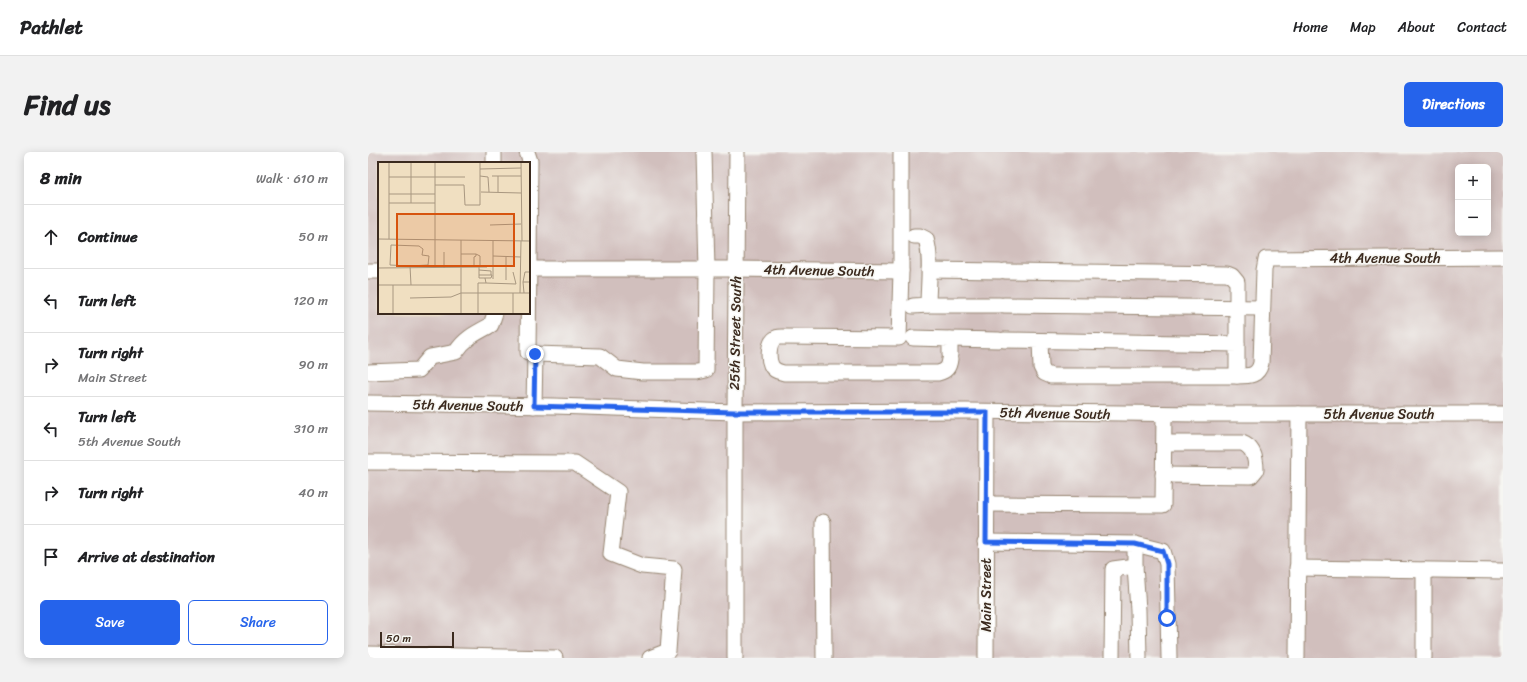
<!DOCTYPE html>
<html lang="en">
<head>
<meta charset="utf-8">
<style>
  :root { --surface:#fff; --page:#f2f2f2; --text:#202124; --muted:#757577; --line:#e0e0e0; --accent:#2563eb }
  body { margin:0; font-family:Sriracha,sans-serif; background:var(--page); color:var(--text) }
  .controls { position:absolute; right:12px; top:12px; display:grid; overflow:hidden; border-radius:6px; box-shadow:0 2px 10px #0003 }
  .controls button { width:36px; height:36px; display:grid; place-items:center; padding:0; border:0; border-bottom:1px solid var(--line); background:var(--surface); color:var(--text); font:20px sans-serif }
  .scale { position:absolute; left:12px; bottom:10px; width:74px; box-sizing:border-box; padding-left:4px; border:2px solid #3b2a1e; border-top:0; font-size:11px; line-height:14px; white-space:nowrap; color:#3b2a1e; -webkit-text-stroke:3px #f6f6f2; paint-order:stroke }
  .stop { position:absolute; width:12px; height:12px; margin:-9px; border:3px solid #2563eb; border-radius:50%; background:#fff }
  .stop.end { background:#2563eb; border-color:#fff; box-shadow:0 1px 4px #0008 }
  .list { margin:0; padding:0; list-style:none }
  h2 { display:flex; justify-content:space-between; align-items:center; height:52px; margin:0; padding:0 16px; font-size:17px }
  h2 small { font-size:13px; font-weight:400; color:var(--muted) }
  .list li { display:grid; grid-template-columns:26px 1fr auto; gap:12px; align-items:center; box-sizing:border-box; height:64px; padding:0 16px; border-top:1px solid var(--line) }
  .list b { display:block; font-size:15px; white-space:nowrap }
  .list p { margin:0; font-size:13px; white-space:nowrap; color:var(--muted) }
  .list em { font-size:13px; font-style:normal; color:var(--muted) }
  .actions { display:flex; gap:8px; padding:12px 16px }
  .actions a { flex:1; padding:9px 0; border:1px solid var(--accent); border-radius:6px; text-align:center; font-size:14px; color:var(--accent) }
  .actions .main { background:var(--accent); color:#fff }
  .icon { flex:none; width:22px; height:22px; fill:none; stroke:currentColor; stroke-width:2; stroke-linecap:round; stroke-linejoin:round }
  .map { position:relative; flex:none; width:1135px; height:506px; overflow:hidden; border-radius:6px }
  header { display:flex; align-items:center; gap:24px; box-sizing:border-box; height:56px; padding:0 20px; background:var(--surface); border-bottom:1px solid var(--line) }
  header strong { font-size:19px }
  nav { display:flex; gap:22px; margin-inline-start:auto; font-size:14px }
  .intro { display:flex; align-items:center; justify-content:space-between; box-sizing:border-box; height:96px; padding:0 24px }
  h1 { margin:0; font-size:28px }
  .button { padding:10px 18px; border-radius:6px; background:var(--accent); color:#fff; font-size:14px; font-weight:700 }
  main { display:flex; gap:24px; padding:0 24px }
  aside { flex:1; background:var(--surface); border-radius:6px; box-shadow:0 2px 10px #0003 }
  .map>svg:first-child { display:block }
  .industrial { fill:#d1bfbd; fill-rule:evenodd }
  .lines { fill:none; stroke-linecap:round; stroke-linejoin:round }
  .minor-casing { stroke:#968470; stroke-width:17 }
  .minor { stroke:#fff; stroke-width:15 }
  .route { stroke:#2563eb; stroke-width:5 }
  .labels { text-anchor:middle; stroke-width:3; stroke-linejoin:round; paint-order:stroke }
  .street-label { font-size:14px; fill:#3b2a1e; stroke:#f6f6f2 }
  .inset-road { fill:none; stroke:#a89780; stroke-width:1 }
  .view { fill:#d7540e; fill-opacity:0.15; stroke:#d7540e; stroke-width:2 }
  .inset-edge { fill:none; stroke:#3b2a1e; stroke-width:2 }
</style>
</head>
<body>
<header>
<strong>Pathlet</strong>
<nav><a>Home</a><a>Map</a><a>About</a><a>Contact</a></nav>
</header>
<div class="intro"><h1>Find us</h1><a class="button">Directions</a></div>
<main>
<aside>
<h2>8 min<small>Walk · 610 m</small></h2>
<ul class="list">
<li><svg class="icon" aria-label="ahead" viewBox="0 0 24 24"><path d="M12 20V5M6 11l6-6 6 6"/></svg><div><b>Continue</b></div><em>50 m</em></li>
<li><svg class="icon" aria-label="left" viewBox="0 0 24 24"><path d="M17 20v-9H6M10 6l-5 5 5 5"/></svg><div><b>Turn left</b></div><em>120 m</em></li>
<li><svg class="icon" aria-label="right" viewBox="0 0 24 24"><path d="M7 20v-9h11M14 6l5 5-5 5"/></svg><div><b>Turn right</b><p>Main Street</p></div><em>90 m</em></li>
<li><svg class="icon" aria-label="left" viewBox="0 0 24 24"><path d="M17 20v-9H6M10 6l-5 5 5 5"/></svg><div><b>Turn left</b><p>5th Avenue South</p></div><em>310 m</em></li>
<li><svg class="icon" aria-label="right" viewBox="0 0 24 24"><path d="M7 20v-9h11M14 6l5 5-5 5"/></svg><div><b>Turn right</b></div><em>40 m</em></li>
<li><svg class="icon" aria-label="arrive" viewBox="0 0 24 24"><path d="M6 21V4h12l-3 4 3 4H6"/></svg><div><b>Arrive at destination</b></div></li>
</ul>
<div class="actions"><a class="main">Save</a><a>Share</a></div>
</aside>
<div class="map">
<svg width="1135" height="506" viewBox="0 0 1135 506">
  <rect width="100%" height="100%" fill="#f6f6f2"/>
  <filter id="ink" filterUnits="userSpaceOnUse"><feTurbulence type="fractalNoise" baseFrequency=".025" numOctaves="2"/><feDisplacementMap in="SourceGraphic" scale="8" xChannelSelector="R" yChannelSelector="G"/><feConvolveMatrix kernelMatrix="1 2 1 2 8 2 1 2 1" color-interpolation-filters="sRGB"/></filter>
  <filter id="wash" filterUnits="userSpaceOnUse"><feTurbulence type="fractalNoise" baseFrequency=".012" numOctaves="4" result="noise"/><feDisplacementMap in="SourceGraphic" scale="16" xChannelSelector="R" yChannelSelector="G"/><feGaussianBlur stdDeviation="0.9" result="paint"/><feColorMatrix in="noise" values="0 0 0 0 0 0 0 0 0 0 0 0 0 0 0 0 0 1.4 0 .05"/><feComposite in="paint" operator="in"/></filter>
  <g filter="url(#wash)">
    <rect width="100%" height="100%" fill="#f0dfc1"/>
    <path class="industrial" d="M 0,0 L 1135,0 L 1135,506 L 0,506 ZM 11,11 L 161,11 L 161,161 L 11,161 ZM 1090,15 L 1120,15 L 1120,81 L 1090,81 Z"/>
  </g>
  <g filter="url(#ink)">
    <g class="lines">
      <g class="minor-casing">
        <g id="minor">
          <path d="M 126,0 L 126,11"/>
          <path d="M 159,0 L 162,9 L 160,200 L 167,202 L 232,204 L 249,217 L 275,220 L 329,220 L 338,218 L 339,117 L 336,0"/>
          <path d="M 533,0 L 533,119 L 531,186 L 414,185 C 412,185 409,185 408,186 C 400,190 400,206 403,213 C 405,218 411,220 416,221 L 570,221 C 578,219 581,216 582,207"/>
          <path d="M 161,117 L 368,117 L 533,119"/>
          <path d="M 561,118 L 632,119"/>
          <path d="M 0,119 L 11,119"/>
          <path d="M 637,119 L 859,122 L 864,124 L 869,130 L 869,192"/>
          <path d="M 560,153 L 632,153"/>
          <path d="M 636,153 L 894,156"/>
          <path d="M 545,154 L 560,153 C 560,134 564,105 558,87 L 552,84 L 546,84"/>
          <path d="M 545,186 L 582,187 L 582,203"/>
          <path d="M 582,187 L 631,188"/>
          <path d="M 636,188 L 869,192 L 869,224 L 683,224 L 676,221 L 673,215 L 672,189"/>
          <path d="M 0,220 L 51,218 L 62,205 L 88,200 C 97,186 108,181 123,173 L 127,161"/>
          <path d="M 869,224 C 882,224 890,224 893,211 L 896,118 L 898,107 L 1135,105"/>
          <path d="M 0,251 L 186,254 L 367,260 L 598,259 L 828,262 L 1135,262"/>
          <path d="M 166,254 L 167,202"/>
          <path d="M 0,310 L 207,311 L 250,340 L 243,402 L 274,414 L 306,417 L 300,499 L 282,506"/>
          <path d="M 795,323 L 883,324 L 888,318 C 888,307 885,295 874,291 L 796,291"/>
          <path d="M 619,352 L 795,353 L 796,262"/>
          <path d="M 455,370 L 456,506"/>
          <path d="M 617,390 L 767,392 L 767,414 L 770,458 L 771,506"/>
          <path d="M 767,392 L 795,399 L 799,412 L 801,506"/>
          <path d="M 929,416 L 1135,419"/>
          <path d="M 1056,418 L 1056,506"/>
          <path d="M 0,502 L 187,506"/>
          <path d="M 367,506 L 367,260 L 369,0"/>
          <path d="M 618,506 L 619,260"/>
          <path d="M 744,506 L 745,417 L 767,414"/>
          <path d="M 929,506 L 931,262"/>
        </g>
      </g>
      <use href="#minor" class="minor"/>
    </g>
  </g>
  <g class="lines" filter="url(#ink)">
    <path class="route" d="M 167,202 L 166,254 L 366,260 L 619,260 L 618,390 L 767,392 L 795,399 L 799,412 L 799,466"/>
  </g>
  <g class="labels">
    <g class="street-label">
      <text x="1017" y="111">4th Avenue South</text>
      <text transform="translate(451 118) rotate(1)" y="5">4th Avenue South</text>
      <text transform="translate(367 181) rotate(-89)" y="5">25th Street South</text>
      <text transform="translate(100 253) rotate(1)" y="5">5th Avenue South</text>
      <text transform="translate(687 261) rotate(1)" y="5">5th Avenue South</text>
      <text x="1011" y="267">5th Avenue South</text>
      <text transform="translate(618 443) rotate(-90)" y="5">Main Street</text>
    </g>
  </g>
  <g transform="translate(10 10)">
    <rect width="152" height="152" fill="#f0dfc1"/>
    <path class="inset-road" d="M 11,0 L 11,77M 33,0 L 33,41M 143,0 L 144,79M 102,7 L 143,6M 102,14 L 110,15 L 111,30M 114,14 L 143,14M 11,15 L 87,15M 57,23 L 86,23 L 87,43 L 102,43 L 102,0M 103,30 L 143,31M 120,30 L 120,14M 11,32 L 57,32M 11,41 L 57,41M 112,63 L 143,62M 0,77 L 152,79M 66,90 L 66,106M 83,92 L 98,92 L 98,94M 98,92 L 102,94 L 102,105M 115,94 L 143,95M 128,95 L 128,118M 32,104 L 50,103 L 51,94 L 44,93 L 45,87 L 41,84 L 13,83 L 12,103 L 32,104 L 33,123M 96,105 L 96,95 L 98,94M 101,105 L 101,116 L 113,116 L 114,113 L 101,113M 0,106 L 109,105M 57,106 L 57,0M 101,108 L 113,109 L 113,113M 115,117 L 115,79M 145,120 L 147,110 L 152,110M 108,121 L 138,122 L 135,110M 0,123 L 83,123M 15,123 L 15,152M 135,131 L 135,152M 142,131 L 143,79M 146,131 L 145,120 L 152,120M 32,136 L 73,135 L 83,131 L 152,131M 83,152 L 83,78M 100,152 L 100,121 L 108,121 L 107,116"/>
    <path class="view" d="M 19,52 L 136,52 L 136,104 L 19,104 Z"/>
    <rect width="152" height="152" class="inset-edge"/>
  </g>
</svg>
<div class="controls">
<button>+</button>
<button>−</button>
</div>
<div class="scale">50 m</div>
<div class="stop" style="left:799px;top:466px"></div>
<div class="stop end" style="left:167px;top:202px"></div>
</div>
</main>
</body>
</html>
